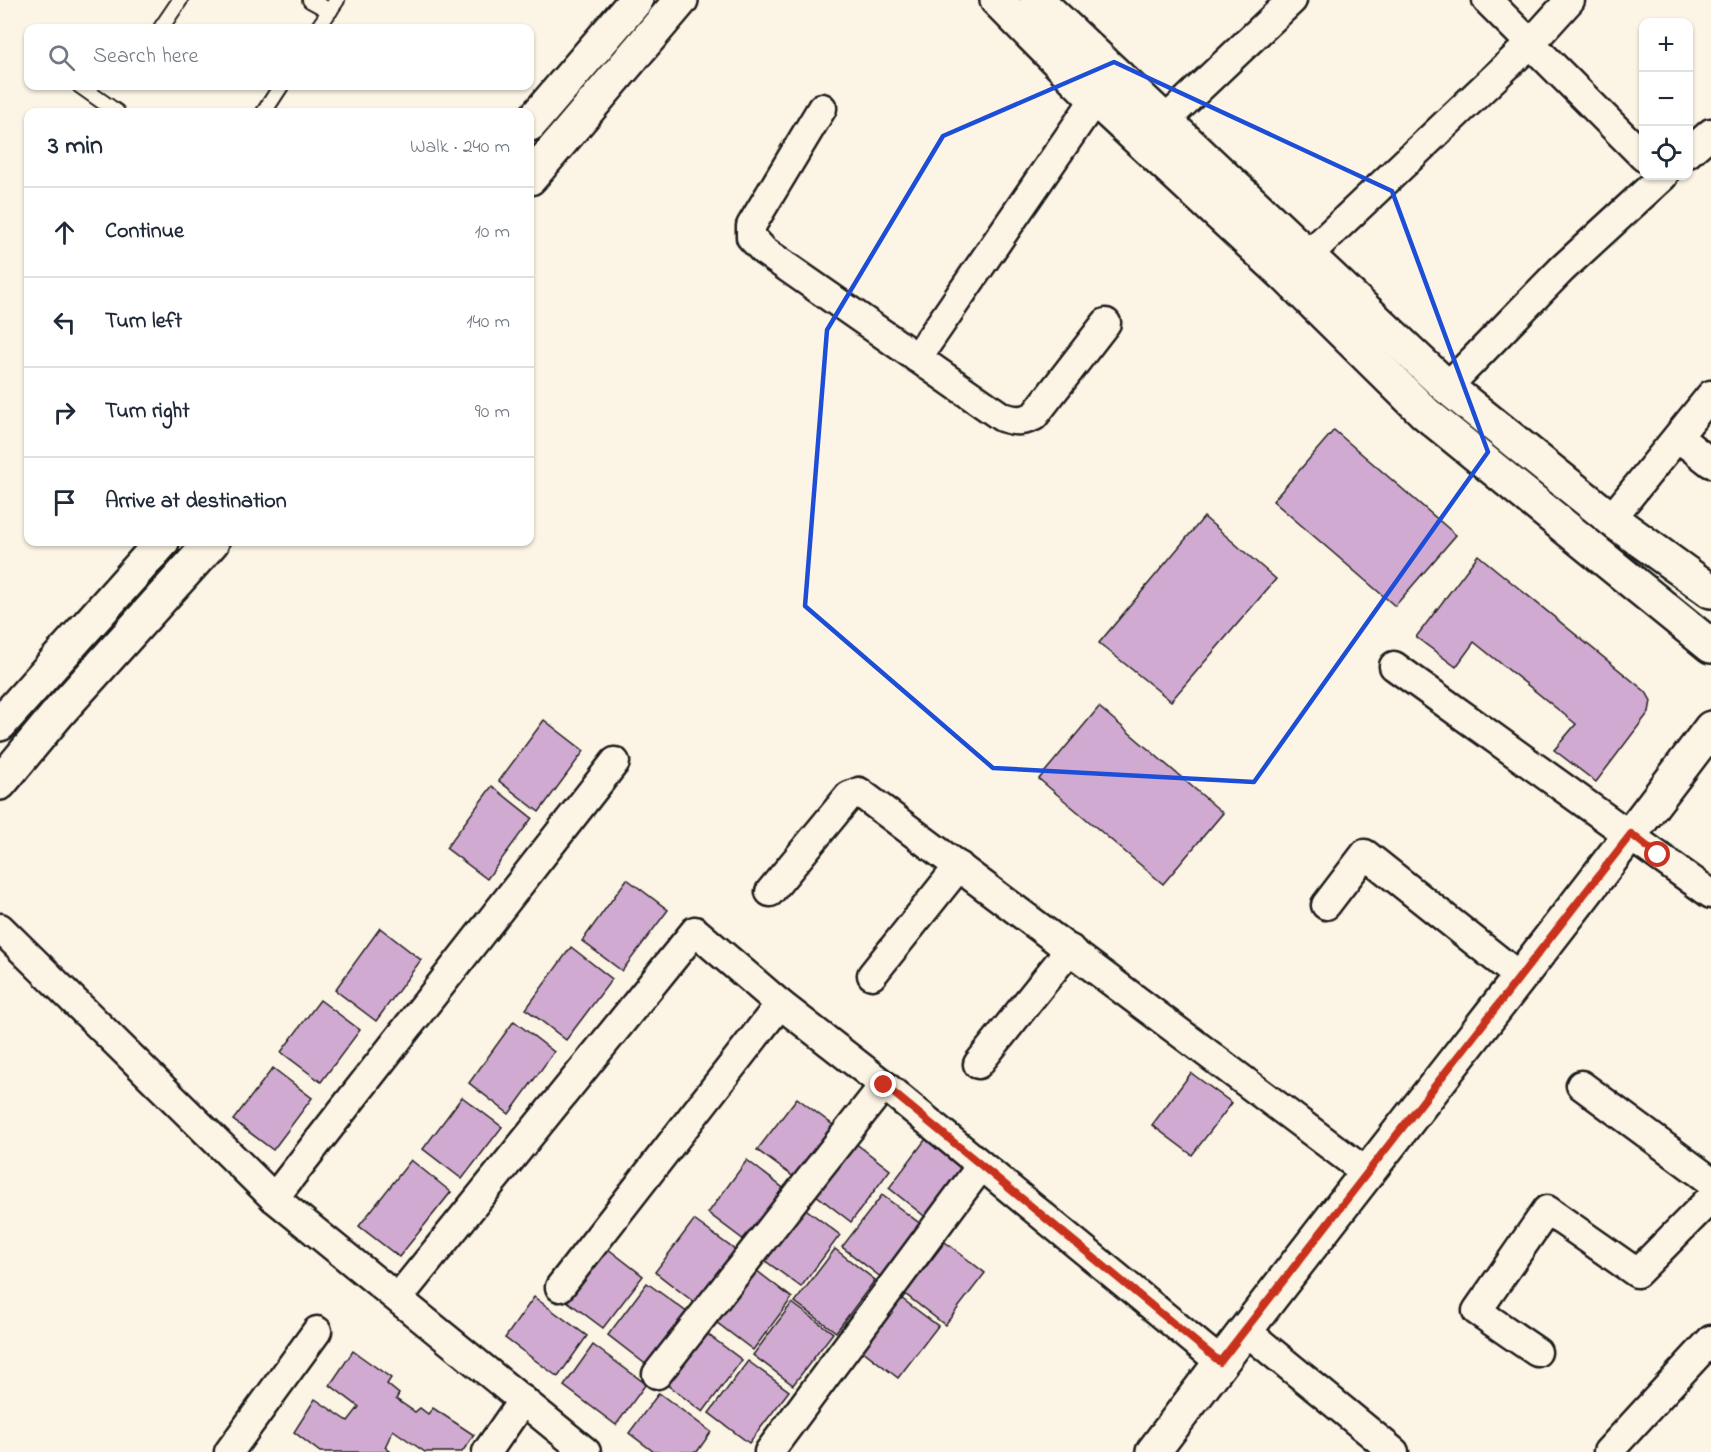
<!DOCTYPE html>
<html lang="en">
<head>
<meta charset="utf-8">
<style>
  :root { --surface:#fff; --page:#f6f6f7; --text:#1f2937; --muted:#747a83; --line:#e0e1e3 }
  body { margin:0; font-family:"Indie Flower",sans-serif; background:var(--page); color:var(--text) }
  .controls { position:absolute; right:18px; top:18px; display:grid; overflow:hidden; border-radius:12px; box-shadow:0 2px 4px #0004 }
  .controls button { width:54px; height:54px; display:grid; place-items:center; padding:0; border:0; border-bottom:2px solid var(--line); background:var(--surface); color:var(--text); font:30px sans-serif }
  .stop { position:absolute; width:18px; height:18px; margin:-14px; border:4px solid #c8321e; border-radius:50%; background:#fff }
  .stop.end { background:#c8321e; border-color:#fff; box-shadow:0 2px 6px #0008 }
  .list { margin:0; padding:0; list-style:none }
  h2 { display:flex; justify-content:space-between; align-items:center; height:78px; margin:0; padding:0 24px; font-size:26px }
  h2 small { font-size:20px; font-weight:400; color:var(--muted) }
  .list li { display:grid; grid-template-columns:39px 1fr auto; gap:18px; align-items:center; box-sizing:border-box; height:90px; padding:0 24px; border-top:2px solid var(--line) }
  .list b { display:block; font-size:22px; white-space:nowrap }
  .list em { font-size:20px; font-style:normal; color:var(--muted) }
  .icon { flex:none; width:33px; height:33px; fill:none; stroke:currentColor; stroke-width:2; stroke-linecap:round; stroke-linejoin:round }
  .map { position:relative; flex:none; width:1711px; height:1452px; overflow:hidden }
  .search { position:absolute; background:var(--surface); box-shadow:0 2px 4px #0004; left:24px; top:24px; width:510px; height:66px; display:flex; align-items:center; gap:15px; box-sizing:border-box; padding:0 21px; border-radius:12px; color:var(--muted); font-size:22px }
  .panel { position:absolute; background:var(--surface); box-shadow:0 2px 4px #0004; left:24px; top:108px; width:510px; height:438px; border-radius:12px }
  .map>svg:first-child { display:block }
  .building { fill:#d1aad2; stroke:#1c1c1c; stroke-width:1.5 }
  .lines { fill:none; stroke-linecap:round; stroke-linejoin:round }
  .lane-casing { stroke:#1c1c1c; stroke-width:18 }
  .street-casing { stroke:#1c1c1c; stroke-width:33 }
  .secondary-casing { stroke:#1c1c1c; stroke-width:38 }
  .lane { stroke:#fcf5e5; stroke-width:14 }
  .street { stroke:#fcf5e5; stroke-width:28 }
  .secondary { stroke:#fcf5e5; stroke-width:33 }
  .route { stroke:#c8321e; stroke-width:8 }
  .marked { fill:none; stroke:#1d4ed8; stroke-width:4.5; stroke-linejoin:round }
</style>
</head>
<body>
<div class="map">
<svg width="1711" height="1452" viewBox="0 0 1711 1452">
  <rect width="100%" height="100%" fill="#fcf5e5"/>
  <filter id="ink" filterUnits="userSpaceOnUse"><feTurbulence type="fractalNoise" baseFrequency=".0167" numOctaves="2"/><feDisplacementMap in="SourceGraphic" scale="12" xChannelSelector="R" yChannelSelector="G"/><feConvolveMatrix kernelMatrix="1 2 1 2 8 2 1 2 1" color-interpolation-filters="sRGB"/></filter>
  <g filter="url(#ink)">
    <g class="building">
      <path d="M 1334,430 L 1456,535 L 1395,606 L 1273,501 Z"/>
      <path d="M 1204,517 L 1276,579 L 1171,701 L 1099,643 Z"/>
      <path d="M 1478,555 L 1646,692 L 1651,701 L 1649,712 L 1596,782 L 1554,750 L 1576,724 L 1474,642 L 1456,667 L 1416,637 Z"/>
      <path d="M 1099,707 L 1223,813 L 1163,884 L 1039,779 Z"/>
      <path d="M 544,720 L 584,751 L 539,812 L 499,781 Z"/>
      <path d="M 492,786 L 532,818 L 487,879 L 446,848 Z"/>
      <path d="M 627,879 L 668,910 L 622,971 L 582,941 Z"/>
      <path d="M 380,928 L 421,960 L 376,1021 L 335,990 Z"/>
      <path d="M 571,947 L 612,979 L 566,1040 L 526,1009 Z"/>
      <path d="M 320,1000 L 360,1030 L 321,1082 L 281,1052 Z"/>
      <path d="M 514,1021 L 554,1052 L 509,1114 L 469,1083 Z"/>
      <path d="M 273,1068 L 312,1098 L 273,1150 L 233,1120 Z"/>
      <path d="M 1191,1073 L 1232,1103 L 1192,1155 L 1152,1125 Z"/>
      <path d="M 462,1097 L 502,1127 L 462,1179 L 423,1149 Z"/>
      <path d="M 797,1098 L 837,1128 L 798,1180 L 757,1150 Z"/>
      <path d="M 928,1136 L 968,1167 L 928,1219 L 889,1188 Z"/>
      <path d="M 850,1139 L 890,1170 L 851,1222 L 811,1191 Z"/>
      <path d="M 411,1160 L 451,1192 L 399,1257 L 359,1226 Z"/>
      <path d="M 747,1160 L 787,1191 L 748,1243 L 708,1213 Z"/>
      <path d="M 882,1195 L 922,1225 L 882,1278 L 842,1247 Z"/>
      <path d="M 799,1204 L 840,1235 L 801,1287 L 760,1257 Z"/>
      <path d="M 694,1220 L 735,1250 L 695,1303 L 655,1272 Z"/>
      <path d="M 945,1242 L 985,1273 L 945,1325 L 905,1294 Z"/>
      <path d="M 603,1245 L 643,1276 L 603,1328 L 563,1298 Z"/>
      <path d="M 835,1249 L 875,1280 L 836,1332 L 795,1302 Z"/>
      <path d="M 752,1267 L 792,1298 L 753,1350 L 712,1319 Z"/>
      <path d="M 647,1283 L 688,1313 L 648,1366 L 608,1335 Z"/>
      <path d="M 897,1295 L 938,1326 L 898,1378 L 858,1347 Z"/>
      <path d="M 534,1297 L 587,1336 L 558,1377 L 505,1338 Z"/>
      <path d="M 792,1303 L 833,1333 L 793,1385 L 753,1355 Z"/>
      <path d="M 702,1330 L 742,1360 L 703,1412 L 662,1381 Z"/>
      <path d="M 593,1345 L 646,1384 L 616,1425 L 564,1386 Z"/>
      <path d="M 353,1351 L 391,1378 L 387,1384 L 399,1394 L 396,1399 L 415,1412 L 420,1408 L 428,1414 L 433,1408 L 474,1435 L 462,1452 L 425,1452 L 393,1430 L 385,1447 L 391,1452 L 320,1452 L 294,1432 L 315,1399 L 348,1421 L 359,1407 L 330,1385 Z"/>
      <path d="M 748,1361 L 789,1391 L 749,1443 L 709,1413 Z"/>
      <path d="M 659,1393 L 711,1432 L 697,1452 L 654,1452 L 629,1433 Z"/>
    </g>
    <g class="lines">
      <g class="lane-casing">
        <g id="lane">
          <path d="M 310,0 L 330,11"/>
          <path d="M 161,28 L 180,0"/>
          <path d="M 318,28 L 337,0"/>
          <path d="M 80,86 L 117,112"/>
          <path d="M 264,112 L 281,86"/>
        </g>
      </g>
      <g class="street-casing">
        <g id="street">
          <path d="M 1487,0 L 1644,157"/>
          <path d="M 822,108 L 751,226 L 751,237 L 764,251 L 1002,417 C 1015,421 1022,422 1034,416 L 1106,323"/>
          <path d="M 1150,135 L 1292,0"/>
          <path d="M 1688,153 L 1711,133"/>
          <path d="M 1308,255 L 1531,43 L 1570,0"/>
          <path d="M 917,358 L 1095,99 L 1110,81"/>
          <path d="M 1447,387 L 1562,269 L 1663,176"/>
          <path d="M 1678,437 L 1711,463"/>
          <path d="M 1611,519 L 1711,395"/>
          <path d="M 1394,666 L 1711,894"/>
          <path d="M 770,892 L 849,796 L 859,792 L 1367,1173"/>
          <path d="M 1326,905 L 1365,854 L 1521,978"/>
          <path d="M 0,928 L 274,1198 L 586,1452"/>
          <path d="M 872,975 L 959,866"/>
          <path d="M 978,1064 L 1070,949"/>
          <path d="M 1581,1085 L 1711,1181"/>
          <path d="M 274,1198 L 615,762"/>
          <path d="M 560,1287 L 780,1004"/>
          <path d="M 398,1298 L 695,931 L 780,1004 L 884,1085 L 1220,1362"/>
          <path d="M 1245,1330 L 1394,1452"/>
          <path d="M 1537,1352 L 1477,1311 L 1547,1210 L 1637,1273 L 1711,1198"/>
          <path d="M 657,1374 L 884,1085"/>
          <path d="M 229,1452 L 317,1331"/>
          <path d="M 487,1452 L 523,1400"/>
          <path d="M 769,1452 L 981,1166"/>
          <path d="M 1608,1452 L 1711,1340"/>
        </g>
      </g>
      <g class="secondary-casing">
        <g id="secondary">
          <path d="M 997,0 L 1095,99 L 1286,276 L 1425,413 L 1711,646"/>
          <path d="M 1037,0 L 1447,387 L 1611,519 L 1711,591"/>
          <path d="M 530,124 L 636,0"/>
          <path d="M 530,178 L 681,0"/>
          <path d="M 0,724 L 162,542"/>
          <path d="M 0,783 L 59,712 L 212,542"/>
          <path d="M 1153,1452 C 1336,1208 1528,972 1711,728"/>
        </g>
      </g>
      <use href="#lane" class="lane"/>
      <use href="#street" class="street"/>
      <use href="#secondary" class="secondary"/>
    </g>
  </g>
  <g class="lines" filter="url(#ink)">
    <path class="route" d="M 884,1085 L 1220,1362 L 1631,834 L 1658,855"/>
  </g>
  <path class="marked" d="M 1114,62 L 1392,191 L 1488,452 L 1254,782 L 993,768 L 805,606 L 827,330 L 943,136 Z"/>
</svg>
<div class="controls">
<button>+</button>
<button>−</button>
<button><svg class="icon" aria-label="locate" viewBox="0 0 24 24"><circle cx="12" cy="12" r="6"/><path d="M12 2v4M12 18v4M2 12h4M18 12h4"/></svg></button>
</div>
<div class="stop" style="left:1658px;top:855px"></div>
<div class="stop end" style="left:884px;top:1085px"></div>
<div class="search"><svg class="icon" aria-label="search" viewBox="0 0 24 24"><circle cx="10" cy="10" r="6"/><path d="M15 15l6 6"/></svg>Search here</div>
<section class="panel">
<h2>3 min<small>Walk · 240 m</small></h2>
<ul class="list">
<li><svg class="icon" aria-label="ahead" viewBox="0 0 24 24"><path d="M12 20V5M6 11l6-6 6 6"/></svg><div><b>Continue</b></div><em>10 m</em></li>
<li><svg class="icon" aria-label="left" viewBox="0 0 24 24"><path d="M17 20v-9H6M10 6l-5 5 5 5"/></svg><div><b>Turn left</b></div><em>140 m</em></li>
<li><svg class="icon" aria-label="right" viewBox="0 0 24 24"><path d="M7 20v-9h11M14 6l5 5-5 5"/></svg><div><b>Turn right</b></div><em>90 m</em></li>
<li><svg class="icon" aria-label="arrive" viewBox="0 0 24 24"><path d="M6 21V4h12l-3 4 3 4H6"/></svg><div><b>Arrive at destination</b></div></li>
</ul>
</section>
</div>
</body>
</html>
